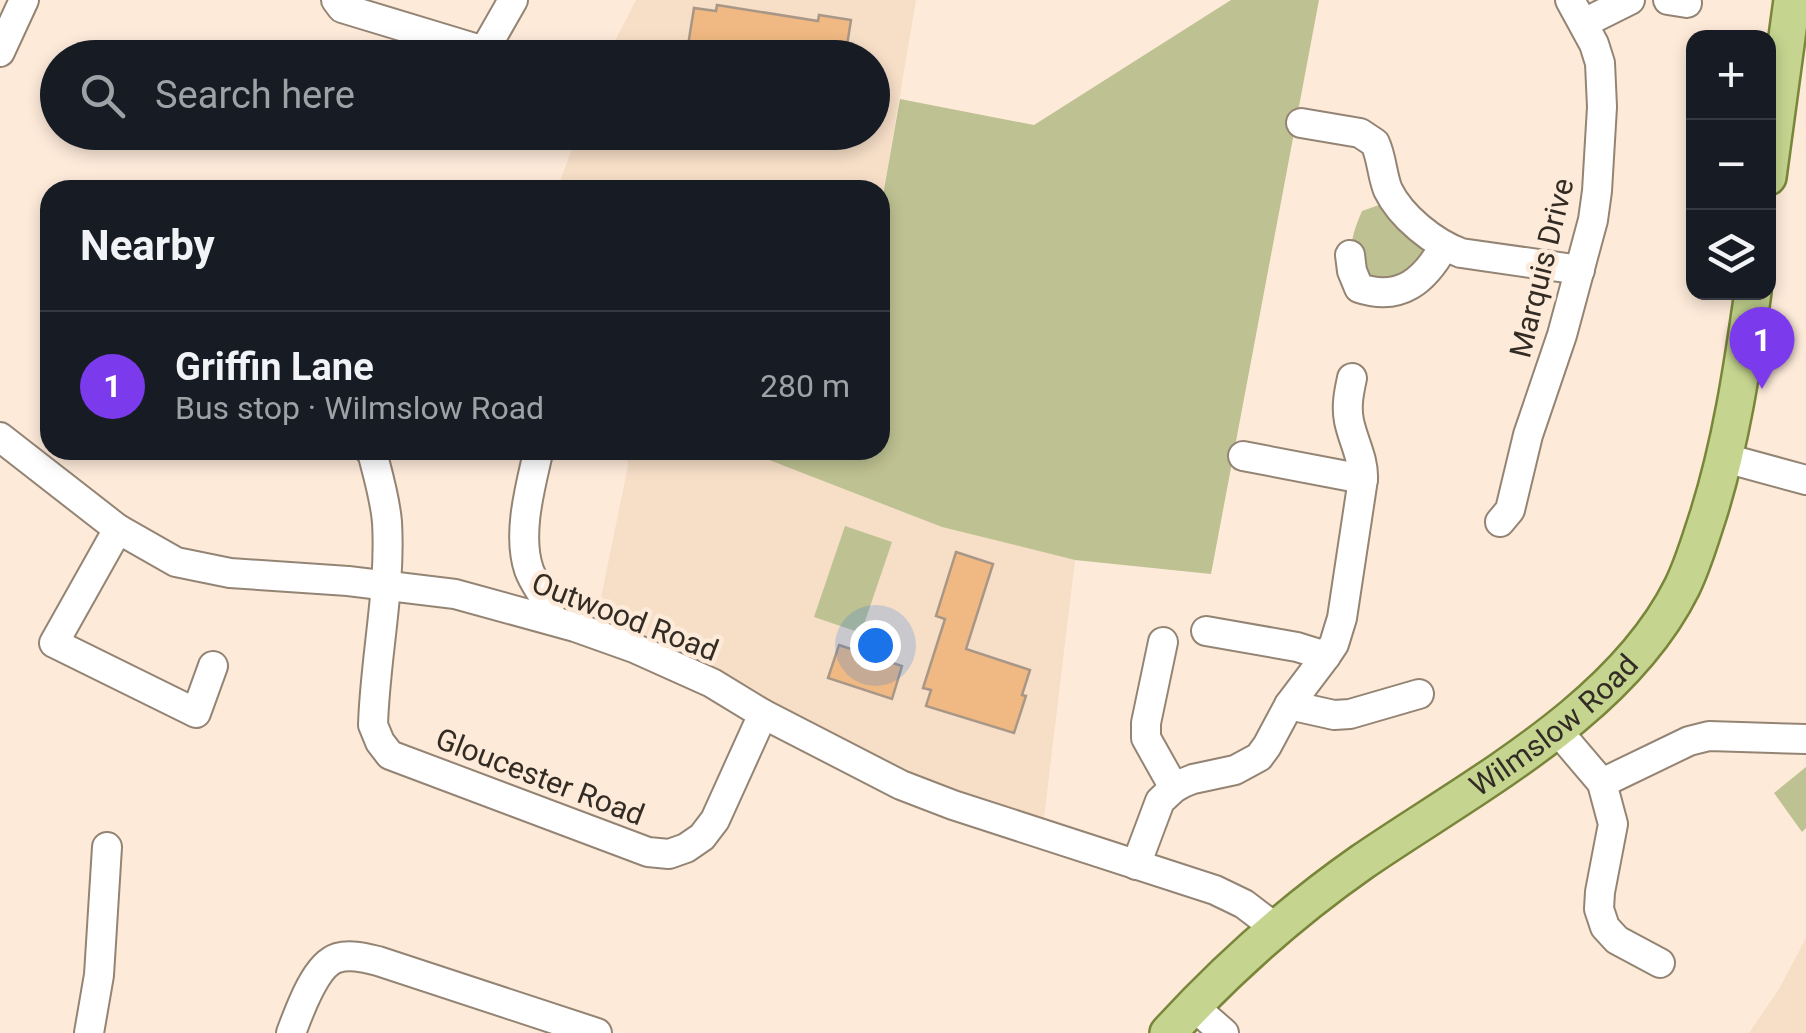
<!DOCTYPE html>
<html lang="en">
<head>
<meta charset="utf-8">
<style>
  :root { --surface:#171b24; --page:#242831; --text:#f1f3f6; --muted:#9ea1a6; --line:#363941; --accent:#7c3aed }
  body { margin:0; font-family:Roboto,sans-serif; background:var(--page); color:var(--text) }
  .controls { position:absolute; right:30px; top:30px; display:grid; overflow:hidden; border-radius:20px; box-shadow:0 5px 15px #0003 }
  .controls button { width:90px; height:90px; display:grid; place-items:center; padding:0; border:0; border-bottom:2px solid var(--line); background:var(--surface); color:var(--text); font:50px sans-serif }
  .you { position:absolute; left:875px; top:645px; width:35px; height:35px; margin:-25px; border:8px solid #fff; border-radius:50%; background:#1a73e8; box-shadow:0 0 0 15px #1a73e833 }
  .badge { display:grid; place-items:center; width:65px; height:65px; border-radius:50%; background:var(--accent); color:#fff; font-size:32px; font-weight:700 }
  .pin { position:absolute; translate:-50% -82px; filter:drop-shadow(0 2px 5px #0008) }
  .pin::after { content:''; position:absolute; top:52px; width:35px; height:30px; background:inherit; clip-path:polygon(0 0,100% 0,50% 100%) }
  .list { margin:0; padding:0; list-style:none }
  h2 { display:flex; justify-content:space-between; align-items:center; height:130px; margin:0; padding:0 40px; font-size:42px }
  h2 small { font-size:32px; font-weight:400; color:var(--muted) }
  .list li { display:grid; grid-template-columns:65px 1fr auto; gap:30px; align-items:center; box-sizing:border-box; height:150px; padding:0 40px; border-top:2px solid var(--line) }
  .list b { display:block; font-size:38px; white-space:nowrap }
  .list p { margin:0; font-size:32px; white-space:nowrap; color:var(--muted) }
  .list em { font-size:32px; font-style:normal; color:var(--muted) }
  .icon { flex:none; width:55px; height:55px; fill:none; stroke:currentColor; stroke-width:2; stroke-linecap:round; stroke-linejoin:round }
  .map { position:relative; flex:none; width:1806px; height:1033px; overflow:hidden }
  .search { position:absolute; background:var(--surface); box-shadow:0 5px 15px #0003; left:40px; top:40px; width:850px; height:110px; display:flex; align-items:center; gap:25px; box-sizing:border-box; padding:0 35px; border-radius:55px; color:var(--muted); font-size:38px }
  .panel { position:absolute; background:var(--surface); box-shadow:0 5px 15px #0003; left:40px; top:180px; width:850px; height:280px; border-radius:30px }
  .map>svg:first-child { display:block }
  .built { fill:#f6dec7 }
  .green { fill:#bec191 }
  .building { fill:#f0b983; stroke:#a89787; stroke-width:2.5 }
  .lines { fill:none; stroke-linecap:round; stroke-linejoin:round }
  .minor-casing { stroke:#948474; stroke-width:32 }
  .major-casing { stroke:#79863a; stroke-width:40 }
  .minor { stroke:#fff; stroke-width:28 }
  .major { stroke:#c5d48f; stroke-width:35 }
  .labels { text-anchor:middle; stroke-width:9; stroke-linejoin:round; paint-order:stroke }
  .street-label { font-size:30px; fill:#332c25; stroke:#fdead9 }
</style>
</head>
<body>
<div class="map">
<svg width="1806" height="1033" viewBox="0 0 1806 1033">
  <rect width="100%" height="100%" fill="#fdead9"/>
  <g class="built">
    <path d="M 636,0 L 916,0 L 880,212 L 880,190 L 578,190 L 560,181 L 578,133 L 872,132 L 872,58 L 607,57 Z"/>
    <path d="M 626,450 L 743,450 L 942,527 L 1075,560 L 1042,834 L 594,632 L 628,466 Z"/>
    <path d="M 1806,938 L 1806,1033 L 1749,1033 L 1779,989 Z"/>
  </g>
  <g class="green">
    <path d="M 1231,0 L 1319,0 L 1211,574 L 1075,560 L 942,527 L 743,450 L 880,450 L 880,212 L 900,99 L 1034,125 Z"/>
    <path d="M 1379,205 L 1399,205 L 1429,236 L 1433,266 L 1372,292 C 1351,255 1344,253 1362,211 Z"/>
    <path d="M 845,526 L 892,542 L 861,633 L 814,617 Z"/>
    <path d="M 1806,767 L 1806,828 L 1802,832 L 1774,793 Z"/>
  </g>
  <g class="building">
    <path d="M 717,5 L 818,21 L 819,15 L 851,20 L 845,58 L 686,58 L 694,8 L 716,11 Z"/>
    <path d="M 956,552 L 993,564 L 966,649 L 1030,670 L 1022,695 L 1026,696 L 1014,733 L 926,706 L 931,690 L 923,688 L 945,619 L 936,616 Z"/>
    <path d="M 839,645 L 902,666 L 892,699 L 828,678 Z"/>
  </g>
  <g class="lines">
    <g class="minor-casing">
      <g id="minor">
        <path d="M 336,0 L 342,8 L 484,51 L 513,0"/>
        <path d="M 1668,0 L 1687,3"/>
        <path d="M 1584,23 L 1630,0"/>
        <path d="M 0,52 L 24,0"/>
        <path d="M 1301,123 L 1360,133 L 1375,143 C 1382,158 1382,176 1388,190 C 1401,217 1434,243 1461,253 L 1580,270"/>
        <path d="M 1350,255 L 1352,271 L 1359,288 C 1401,302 1425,280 1444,246"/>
        <path d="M 0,437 L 118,529 L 176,562 L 230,573 L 348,581 L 455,594 L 575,627 L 634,648 L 712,683 L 763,714 L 901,785 L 953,805 L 1215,890 L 1244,904 L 1277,929"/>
        <path d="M 369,450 L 372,452 C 378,475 385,498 387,522 C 391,589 375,658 373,725 L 380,742 L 390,755 L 648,852 L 669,854 L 686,848 L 702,837 L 715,820 L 763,714"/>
        <path d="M 538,453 C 530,488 517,535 529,570 C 536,589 549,598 551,619"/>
        <path d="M 1243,456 L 1363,479"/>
        <path d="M 1725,458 L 1806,480"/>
        <path d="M 1500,522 L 1510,510 L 1528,435 L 1562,335 L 1593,220 L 1597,191 L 1602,107 L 1600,63 L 1594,44 L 1570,0"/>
        <path d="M 118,529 L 54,643 L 196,713 L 213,666"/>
        <path d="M 1206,631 L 1297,647 L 1326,656"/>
        <path d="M 1163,642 L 1146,723 L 1146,738 L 1174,788"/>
        <path d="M 1289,705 L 1334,715 L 1350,714 L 1419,694"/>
        <path d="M 1557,730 L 1602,783 L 1613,824 L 1600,892 L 1599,909 L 1605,927 L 1617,940 L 1660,963"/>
        <path d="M 1602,783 L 1689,741 L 1709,736 L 1806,739"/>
        <path d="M 1136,865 L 1160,801 L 1174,788 L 1183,783 L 1193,779 L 1235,770 L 1259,757 L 1267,746 L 1289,705 L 1326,656 L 1334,644 L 1342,618 L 1363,479 C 1364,459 1353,441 1349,421 C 1346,406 1349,392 1352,378"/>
        <path d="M 1193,1006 L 1224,1033"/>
        <path d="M 89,1033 L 99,975 L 107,847"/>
        <path d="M 291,1033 C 299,1012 315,965 337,958 C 351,954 365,958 378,961 L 597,1033"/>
      </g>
    </g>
    <g class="major-casing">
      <g id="major">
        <path d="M 1768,177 L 1792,0"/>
        <path id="s1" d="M 1168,1033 C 1226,970 1292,911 1362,862 C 1471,787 1621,710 1682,587 C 1693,565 1700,540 1708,516 C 1731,443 1742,369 1753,292"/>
      </g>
    </g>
    <use href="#minor" class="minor"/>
    <use href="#major" class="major"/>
  </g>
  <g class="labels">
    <g class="street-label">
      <text transform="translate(1542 268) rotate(-76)" y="10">Marquis Drive</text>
      <text transform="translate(625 617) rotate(21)" y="10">Outwood Road</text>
      <text dy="10" stroke="none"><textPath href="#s1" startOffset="495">Wilmslow Road</textPath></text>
      <text transform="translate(540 777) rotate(21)" y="10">Gloucester Road</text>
    </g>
  </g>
</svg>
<div class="controls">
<button>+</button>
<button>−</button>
<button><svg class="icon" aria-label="layers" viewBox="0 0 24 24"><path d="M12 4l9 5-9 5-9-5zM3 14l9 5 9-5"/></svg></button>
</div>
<div class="you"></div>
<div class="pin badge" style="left:1762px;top:389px">1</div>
<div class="search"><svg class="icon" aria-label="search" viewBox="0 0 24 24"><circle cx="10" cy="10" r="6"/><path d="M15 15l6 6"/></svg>Search here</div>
<section class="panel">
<h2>Nearby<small></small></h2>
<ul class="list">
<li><span class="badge">1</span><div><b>Griffin Lane</b><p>Bus stop · Wilmslow Road</p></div><em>280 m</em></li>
</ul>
</section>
</div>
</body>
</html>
